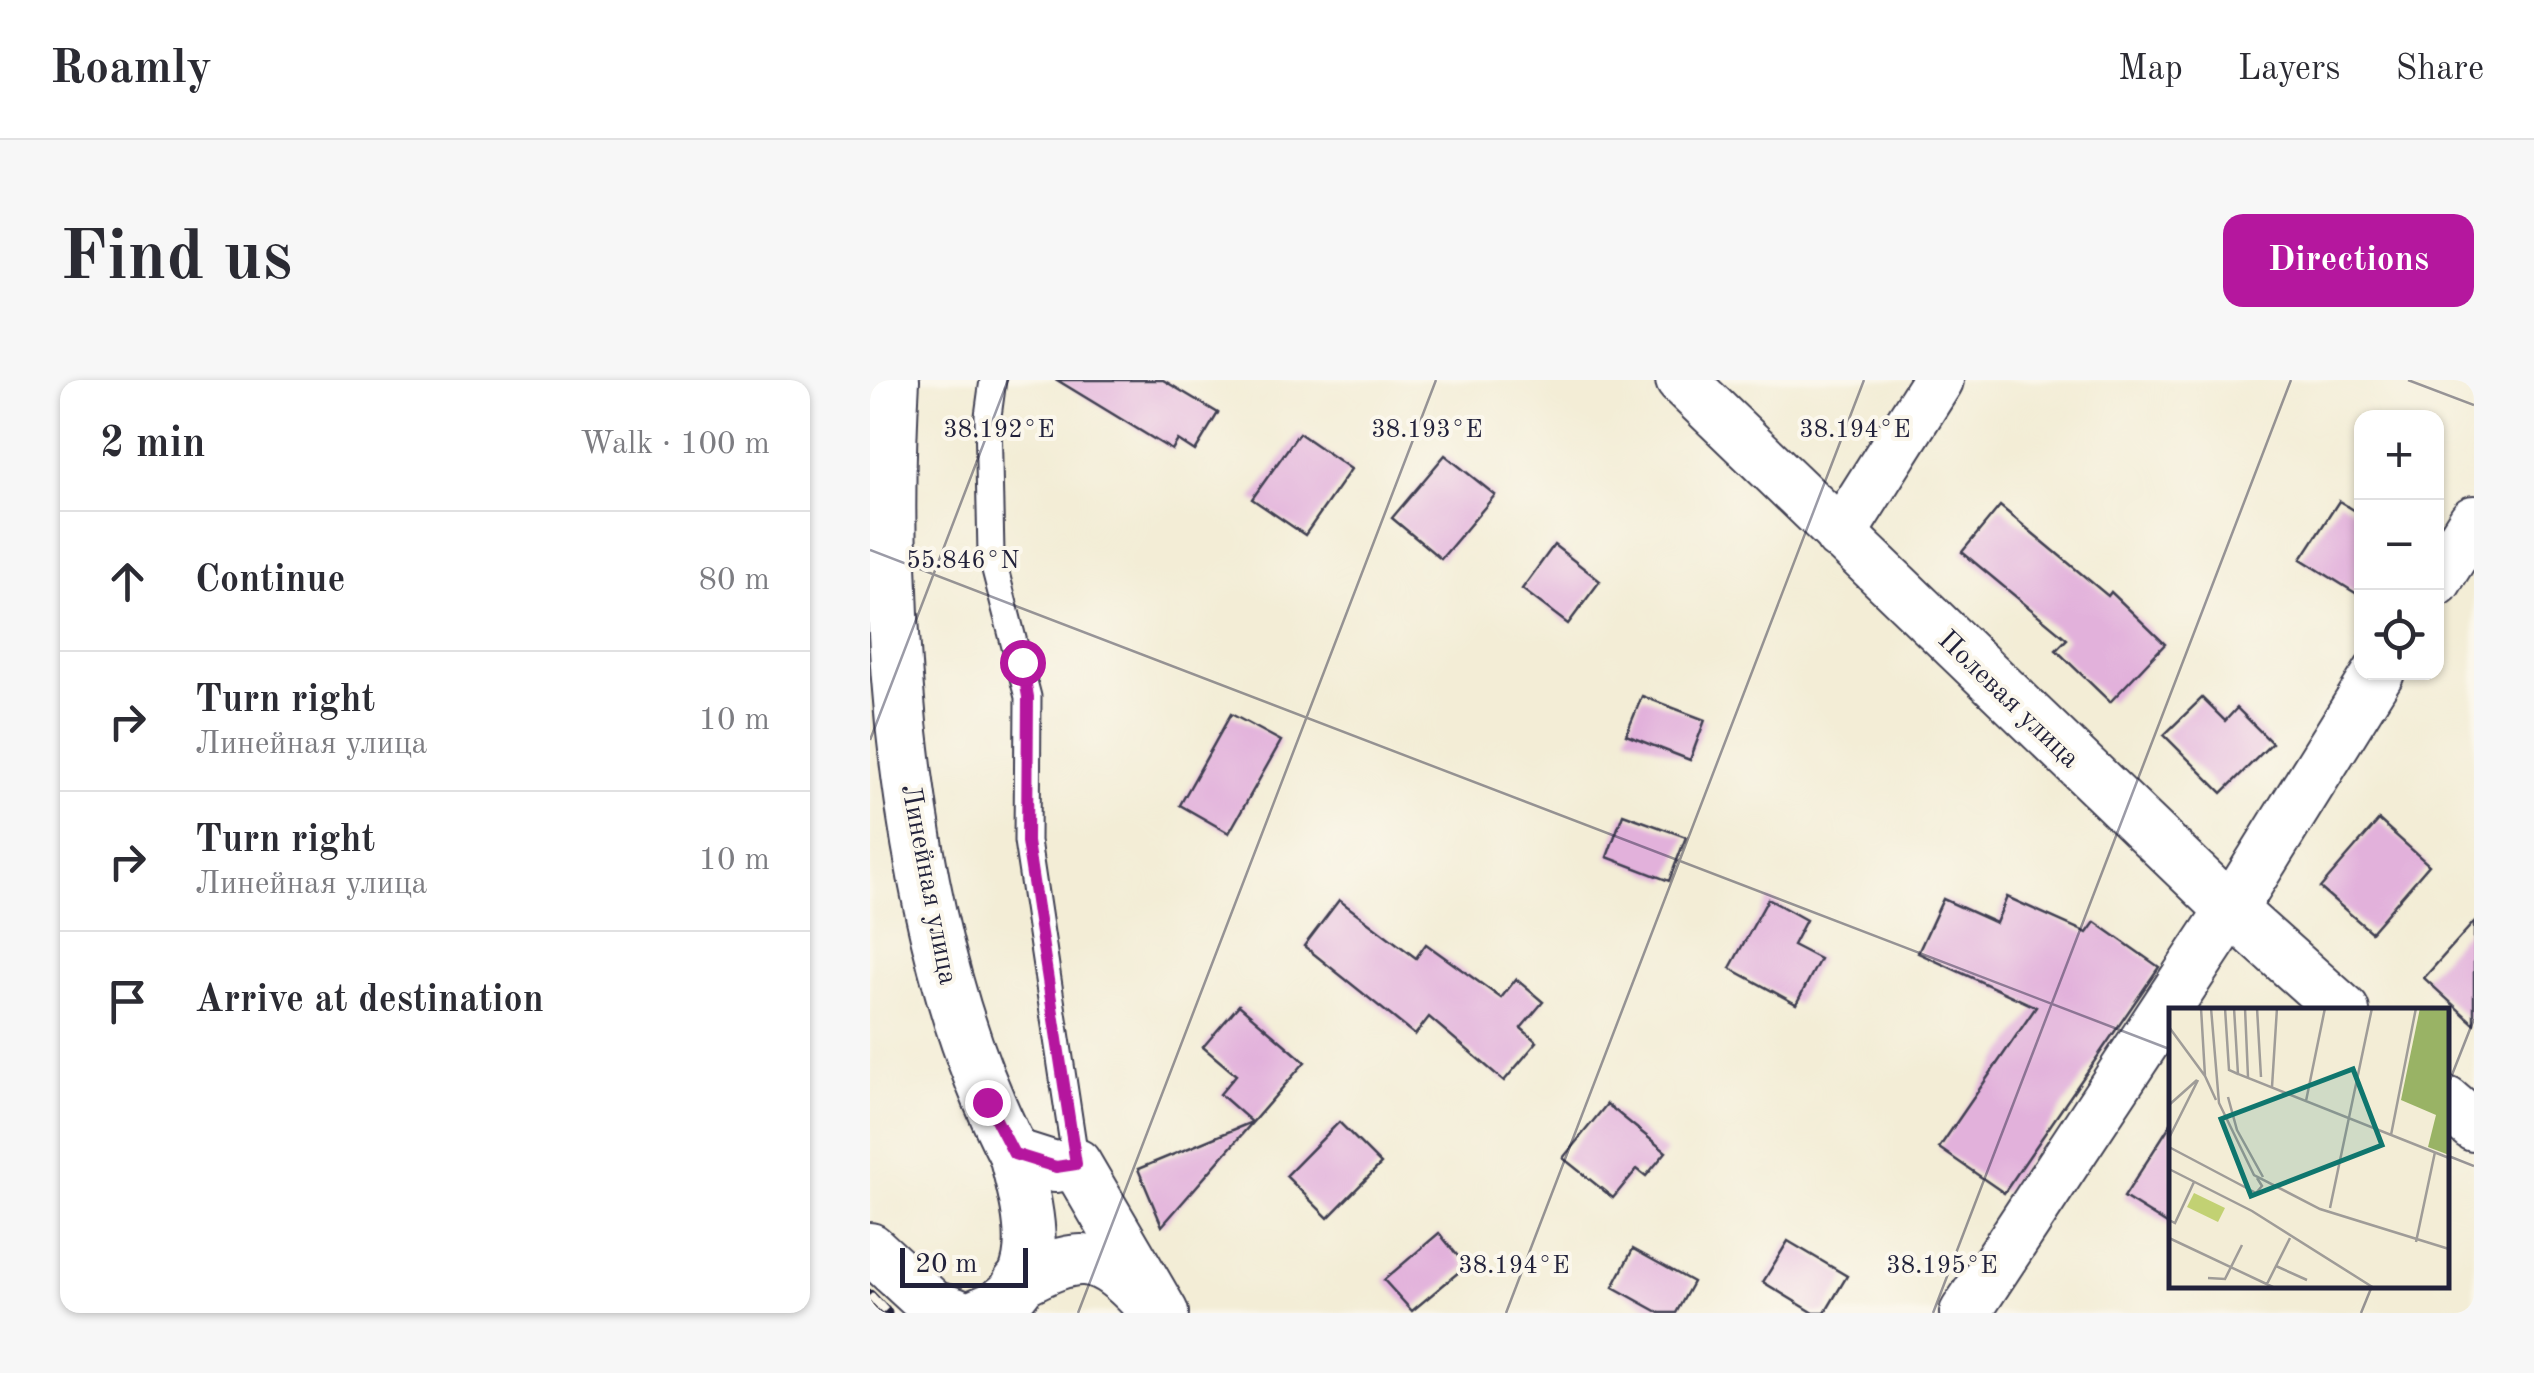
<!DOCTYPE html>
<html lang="en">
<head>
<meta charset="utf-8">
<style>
  :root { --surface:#fff; --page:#f7f7f7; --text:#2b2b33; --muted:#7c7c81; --line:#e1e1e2; --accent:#b5179e }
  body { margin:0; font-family:"Old Standard TT",serif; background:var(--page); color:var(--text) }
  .controls { position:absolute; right:30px; top:30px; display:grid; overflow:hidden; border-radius:20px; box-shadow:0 2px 8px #0004 }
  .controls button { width:90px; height:90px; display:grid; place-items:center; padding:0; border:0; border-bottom:2px solid var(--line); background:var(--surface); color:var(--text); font:50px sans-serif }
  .scale { position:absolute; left:30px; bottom:25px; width:128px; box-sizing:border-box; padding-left:10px; border:5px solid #22223b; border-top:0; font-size:28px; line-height:35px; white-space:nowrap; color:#22223b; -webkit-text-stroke:8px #fbf7ec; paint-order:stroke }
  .stop { position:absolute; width:30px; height:30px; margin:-22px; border:8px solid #b5179e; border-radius:50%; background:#fff }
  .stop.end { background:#b5179e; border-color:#fff; box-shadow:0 2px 10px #0008 }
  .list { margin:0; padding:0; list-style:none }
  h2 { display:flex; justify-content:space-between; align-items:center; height:130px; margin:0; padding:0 40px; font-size:42px }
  h2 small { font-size:32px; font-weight:400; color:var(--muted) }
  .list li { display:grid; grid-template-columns:65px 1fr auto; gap:30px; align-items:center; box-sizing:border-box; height:140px; padding:0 40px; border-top:2px solid var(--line) }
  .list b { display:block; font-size:38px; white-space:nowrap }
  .list p { margin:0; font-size:32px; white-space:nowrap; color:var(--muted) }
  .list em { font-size:32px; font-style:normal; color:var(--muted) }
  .icon { flex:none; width:55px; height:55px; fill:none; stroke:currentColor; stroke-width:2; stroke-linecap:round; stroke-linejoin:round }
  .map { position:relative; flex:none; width:1604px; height:933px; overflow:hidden; border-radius:20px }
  header { display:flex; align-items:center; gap:60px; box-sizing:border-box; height:140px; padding:0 50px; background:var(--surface); border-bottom:2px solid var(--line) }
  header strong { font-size:48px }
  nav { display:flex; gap:55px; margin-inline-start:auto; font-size:35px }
  .intro { display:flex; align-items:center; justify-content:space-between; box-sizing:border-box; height:240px; padding:0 60px }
  h1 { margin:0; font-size:70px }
  .button { padding:25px 45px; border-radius:20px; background:var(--accent); color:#fff; font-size:35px; font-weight:700 }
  main { display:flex; gap:60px; padding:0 60px }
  aside { flex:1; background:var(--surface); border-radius:20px; box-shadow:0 2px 8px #0004 }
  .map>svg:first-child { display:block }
  .building { fill:#e2b1db }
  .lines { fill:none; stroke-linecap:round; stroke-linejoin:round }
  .service-casing { stroke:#414052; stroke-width:29 }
  .minor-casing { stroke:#414052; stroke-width:54 }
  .service { stroke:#fff; stroke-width:25 }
  .minor { stroke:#fff; stroke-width:50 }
  .rail-casing { stroke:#22223b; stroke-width:11 }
  .rail { stroke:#fbf7ec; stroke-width:8; stroke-dasharray:22; stroke-linecap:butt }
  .route { stroke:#b5179e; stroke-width:12 }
  .ticks { fill:none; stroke:#22223b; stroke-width:2.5; stroke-opacity:0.45 }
  .labels { text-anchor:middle; stroke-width:8; stroke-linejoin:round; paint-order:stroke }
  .street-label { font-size:28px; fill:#22223b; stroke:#fbf7ec }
  .inset-road { fill:none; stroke:#9f9c98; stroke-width:2.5 }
  .view { fill:#0f766e; fill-opacity:0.15; stroke:#0f766e; stroke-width:5 }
  .inset-edge { fill:none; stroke:#22223b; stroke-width:5 }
  .ticks-label { font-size:25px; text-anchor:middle; fill:#22223b; stroke:#fbf7ec; stroke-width:8; stroke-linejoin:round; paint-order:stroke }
</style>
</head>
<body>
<header>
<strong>Roamly</strong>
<nav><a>Map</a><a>Layers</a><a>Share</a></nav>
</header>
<div class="intro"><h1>Find us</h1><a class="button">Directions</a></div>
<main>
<aside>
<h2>2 min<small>Walk · 100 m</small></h2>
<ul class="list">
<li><svg class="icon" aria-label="ahead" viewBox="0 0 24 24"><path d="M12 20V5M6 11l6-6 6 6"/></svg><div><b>Continue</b></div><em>80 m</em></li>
<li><svg class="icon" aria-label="right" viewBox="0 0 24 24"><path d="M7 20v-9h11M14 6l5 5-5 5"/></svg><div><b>Turn right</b><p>Линейная улица</p></div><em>10 m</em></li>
<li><svg class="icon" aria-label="right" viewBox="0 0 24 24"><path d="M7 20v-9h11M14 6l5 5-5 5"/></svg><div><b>Turn right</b><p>Линейная улица</p></div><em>10 m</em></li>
<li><svg class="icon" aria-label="arrive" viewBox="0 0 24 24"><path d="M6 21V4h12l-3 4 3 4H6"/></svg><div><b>Arrive at destination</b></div></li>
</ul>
</aside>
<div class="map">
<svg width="1604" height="933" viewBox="0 0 1604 933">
  <rect width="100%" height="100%" fill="#fbf7ec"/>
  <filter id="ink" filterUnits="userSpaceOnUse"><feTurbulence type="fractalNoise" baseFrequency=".01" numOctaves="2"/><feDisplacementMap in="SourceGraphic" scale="20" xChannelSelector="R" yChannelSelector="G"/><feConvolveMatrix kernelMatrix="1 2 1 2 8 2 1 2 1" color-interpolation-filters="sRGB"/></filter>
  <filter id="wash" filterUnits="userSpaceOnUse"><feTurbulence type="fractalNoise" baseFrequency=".0048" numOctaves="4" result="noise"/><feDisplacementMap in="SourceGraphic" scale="40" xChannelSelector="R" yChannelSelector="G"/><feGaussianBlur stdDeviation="2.25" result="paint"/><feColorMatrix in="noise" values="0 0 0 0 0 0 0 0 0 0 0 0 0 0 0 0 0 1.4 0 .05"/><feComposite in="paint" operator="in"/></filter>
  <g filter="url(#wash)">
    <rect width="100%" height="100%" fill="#f3edd6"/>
    <g id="blocks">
      <g class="building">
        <path d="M 187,0 L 293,0 L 348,33 L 325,71 L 308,60 L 302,70 Z"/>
        <path d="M 429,53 L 481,89 L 435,155 L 382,119 Z"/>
        <path d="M 575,75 L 625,115 L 571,179 L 522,138 Z"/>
        <path d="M 1469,121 L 1492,135 L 1492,217 L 1431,179 Z"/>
        <path d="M 1130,126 L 1238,216 L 1241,212 L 1295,264 L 1240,322 L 1186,270 L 1197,259 L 1092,172 Z"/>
        <path d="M 684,165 L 730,201 L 698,244 L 652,209 Z"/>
        <path d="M 772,316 L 835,340 L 820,380 L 756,355 Z"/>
        <path d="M 1332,318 L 1355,341 L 1367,328 L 1402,363 L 1352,413 L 1294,355 Z"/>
        <path d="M 361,334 L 411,361 L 359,453 L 310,425 Z"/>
        <path d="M 753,434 L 816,457 L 799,501 L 737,477 Z"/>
        <path d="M 1509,440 L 1559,485 L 1501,552 L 1450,508 Z"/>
        <path d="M 1137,517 L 1217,553 L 1225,542 L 1289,587 L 1134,813 L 1069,768 L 1166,627 L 1048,573 L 1073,519 L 1126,543 Z"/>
        <path d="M 898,519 L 936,540 L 923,565 L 950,579 L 926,624 L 860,588 Z"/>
        <path d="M 469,520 L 546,578 L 556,564 L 631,618 L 646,599 L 673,622 L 651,648 L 667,662 L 634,701 L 559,637 L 545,655 L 434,566 Z"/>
        <path d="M 1604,542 L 1604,644 L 1554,598 Z"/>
        <path d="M 369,625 L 435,682 L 292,846 L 268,789 L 382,742 L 350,714 L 366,695 L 333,667 Z"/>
        <path d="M 737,724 L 796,772 L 776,796 L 767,789 L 743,818 L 693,778 Z"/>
        <path d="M 469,742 L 511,784 L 458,838 L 416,796 Z"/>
        <path d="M 1302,742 L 1302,847 L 1254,817 Z"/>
        <path d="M 569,853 L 596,886 L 542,931 L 514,900 Z"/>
        <path d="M 918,861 L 977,896 L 955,933 L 944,933 L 893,902 Z"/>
        <path d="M 763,869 L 823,902 L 806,933 L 790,933 L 743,907 Z"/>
      </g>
    </g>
  </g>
  <g filter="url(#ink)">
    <use href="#blocks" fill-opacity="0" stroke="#414052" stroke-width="2.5"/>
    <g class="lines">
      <g class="service-casing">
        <path id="service" d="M 123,0 L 118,36 L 121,174 L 158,317 L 157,461 L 206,784"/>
      </g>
      <g class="minor-casing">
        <g id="minor">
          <path d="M 24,0 C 10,237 33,561 144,774 L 185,787 L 206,784 L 293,933"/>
          <path d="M 811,0 L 1361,530 L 1474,631"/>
          <path d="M 970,155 L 1068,0"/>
          <path d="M 1566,201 L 1604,141"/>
          <path d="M 1576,722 L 1604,746"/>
          <path d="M 0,868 L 63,926 L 85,933"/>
          <path d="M 148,903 C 206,872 226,868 273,918"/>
          <path d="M 110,933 C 183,909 158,829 144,774"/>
          <path d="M 1095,933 L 1361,530 L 1509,292"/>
        </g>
      </g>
      <use href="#service" class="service"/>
      <use href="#minor" class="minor"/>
      <g class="rail-casing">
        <path id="rail" d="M 0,915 L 17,933"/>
      </g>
      <use href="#rail" class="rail"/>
    </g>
  </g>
  <g class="lines" filter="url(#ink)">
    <path class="route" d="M 117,722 L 144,774 L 186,787 L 206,784 L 157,462 L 158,317 L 152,282"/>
  </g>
  <path class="ticks" d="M 1538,0 L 1604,25M 0,170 L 1302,670M 0,360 L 138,0M 1576,710 L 1604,639M 1576,775 L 1604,786M 0,930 L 7,933M 208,933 L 566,0M 636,933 L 994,0M 1063,933 L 1421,0M 1491,933 L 1502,906"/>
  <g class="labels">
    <g class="street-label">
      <text transform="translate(1140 318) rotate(44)" y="10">Полевая улица</text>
      <text transform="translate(61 504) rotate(79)" y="10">Линейная улица</text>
    </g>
  </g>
  <g transform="translate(1299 628)">
    <rect width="280" height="280" fill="#f3edd6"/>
    <path d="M 25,185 L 56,200 L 49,214 L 18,199 Z" fill="#c2d173"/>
    <path d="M 251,0 L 280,0 L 280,147 L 259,139 L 267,107 L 232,92 Z" fill="#99b365"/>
    <path class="inset-road" d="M 32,0 L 36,68 L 47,92M 42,0 L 50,95 L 85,167 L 151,201 L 280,241M 56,0 L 60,62 L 69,66M 65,0 L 69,66 L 280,150M 76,0 L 79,69M 88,0 L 92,69M 0,19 L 36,68M 103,79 L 108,0M 59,89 L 68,122 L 94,169M 137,93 L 156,0M 0,97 L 28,72M 222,127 L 247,0M 0,130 L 29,72M 0,139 L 87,185 L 93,178 L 88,170M 0,161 L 83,203 L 205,280M 161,200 L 203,0M 0,212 L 6,215 L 25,174M 0,230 L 106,280M 247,234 L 266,144M 107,258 L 138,272M 39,270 L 56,271 L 73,237M 98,276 L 121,230"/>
    <path class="view" d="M 184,61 L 213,137 L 82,188 L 52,111 Z"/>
    <rect width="280" height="280" class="inset-edge"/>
  </g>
  <g class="ticks-label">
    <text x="129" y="57">38.192°E</text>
    <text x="557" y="57">38.193°E</text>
    <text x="985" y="57">38.194°E</text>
    <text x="93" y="188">55.846°N</text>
    <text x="644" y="893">38.194°E</text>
    <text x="1072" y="893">38.195°E</text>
  </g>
</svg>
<div class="controls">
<button>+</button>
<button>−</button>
<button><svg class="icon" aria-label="locate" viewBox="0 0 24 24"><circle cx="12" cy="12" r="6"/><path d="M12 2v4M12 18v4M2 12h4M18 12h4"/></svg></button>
</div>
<div class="scale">20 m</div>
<div class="stop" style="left:152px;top:282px"></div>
<div class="stop end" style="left:117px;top:722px"></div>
</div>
</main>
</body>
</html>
